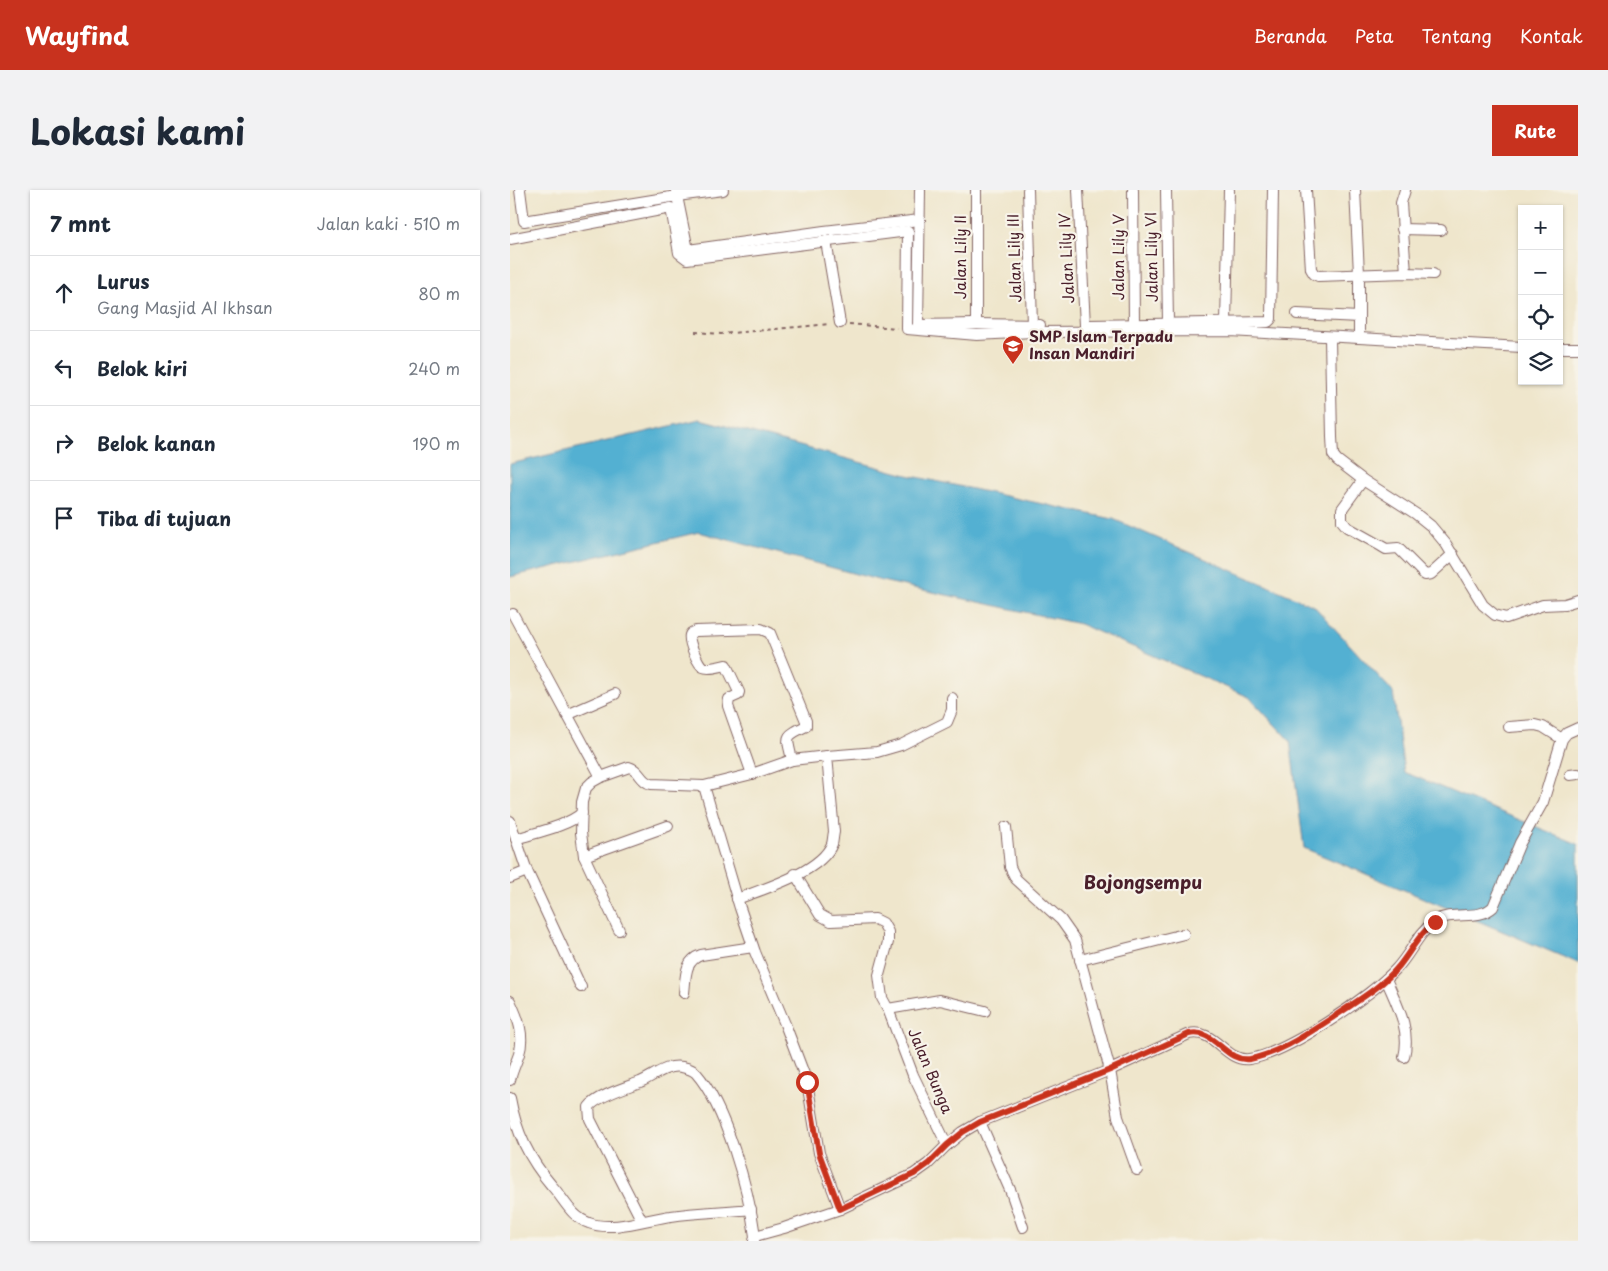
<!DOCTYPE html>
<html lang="id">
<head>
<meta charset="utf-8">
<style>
  :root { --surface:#fff; --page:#f2f2f3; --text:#1f2937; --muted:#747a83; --line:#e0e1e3; --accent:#c8321e }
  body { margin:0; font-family:"Playpen Sans",sans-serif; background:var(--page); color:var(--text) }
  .controls { position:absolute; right:15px; top:15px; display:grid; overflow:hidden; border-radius:0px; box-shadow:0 1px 4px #0004 }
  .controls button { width:45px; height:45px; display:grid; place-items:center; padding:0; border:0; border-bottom:1px solid var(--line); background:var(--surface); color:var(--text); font:25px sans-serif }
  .stop { position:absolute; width:15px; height:15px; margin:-11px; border:4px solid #c8321e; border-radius:50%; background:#fff }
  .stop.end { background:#c8321e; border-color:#fff; box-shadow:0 1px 5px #0008 }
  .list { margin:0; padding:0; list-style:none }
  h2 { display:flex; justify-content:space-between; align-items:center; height:65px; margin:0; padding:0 20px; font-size:21px }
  h2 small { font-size:16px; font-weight:400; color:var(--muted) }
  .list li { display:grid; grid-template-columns:32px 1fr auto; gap:15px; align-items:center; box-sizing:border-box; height:75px; padding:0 20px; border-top:1px solid var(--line) }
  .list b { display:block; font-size:19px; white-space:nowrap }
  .list p { margin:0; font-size:16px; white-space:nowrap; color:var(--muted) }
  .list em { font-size:16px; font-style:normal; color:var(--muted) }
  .icon { flex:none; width:28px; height:28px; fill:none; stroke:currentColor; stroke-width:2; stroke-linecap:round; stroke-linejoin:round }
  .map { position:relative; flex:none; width:1068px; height:1051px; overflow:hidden; border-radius:0px }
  header { display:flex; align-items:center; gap:30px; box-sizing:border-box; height:70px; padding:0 25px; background:var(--accent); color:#fff }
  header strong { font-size:24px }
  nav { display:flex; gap:28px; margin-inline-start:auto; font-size:18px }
  .intro { display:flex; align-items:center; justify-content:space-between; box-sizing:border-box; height:120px; padding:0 30px }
  h1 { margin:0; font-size:35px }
  .button { padding:12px 22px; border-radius:0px; background:var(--accent); color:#fff; font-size:18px; font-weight:700 }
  main { display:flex; gap:30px; padding:0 30px }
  aside { flex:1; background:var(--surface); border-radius:0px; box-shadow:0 1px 4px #0004 }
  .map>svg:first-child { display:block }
  .water { fill:#53b0d2; stroke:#4e687e }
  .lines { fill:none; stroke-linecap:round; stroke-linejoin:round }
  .minor-casing { stroke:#846563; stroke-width:12 }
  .path { stroke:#846563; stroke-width:2; stroke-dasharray:4 4; stroke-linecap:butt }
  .minor { stroke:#fff; stroke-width:10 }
  .route { stroke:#c8321e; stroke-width:6 }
  .labels { text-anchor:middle; stroke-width:4.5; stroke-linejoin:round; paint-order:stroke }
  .street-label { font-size:15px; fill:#4a1f2b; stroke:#f7f3e8 }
  .poi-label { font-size:15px; font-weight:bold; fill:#4a1f2b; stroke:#f7f3e8; text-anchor:start }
  .quarter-label { font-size:18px; font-weight:bold; fill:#4a1f2b; stroke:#f7f3e8 }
</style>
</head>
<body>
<header>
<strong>Wayfind</strong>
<nav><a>Beranda</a><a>Peta</a><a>Tentang</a><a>Kontak</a></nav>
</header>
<div class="intro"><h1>Lokasi kami</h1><a class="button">Rute</a></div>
<main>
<aside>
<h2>7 mnt<small>Jalan kaki · 510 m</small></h2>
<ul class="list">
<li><svg class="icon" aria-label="ahead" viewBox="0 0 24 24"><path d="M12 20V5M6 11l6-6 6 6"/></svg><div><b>Lurus</b><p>Gang Masjid Al Ikhsan</p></div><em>80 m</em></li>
<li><svg class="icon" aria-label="left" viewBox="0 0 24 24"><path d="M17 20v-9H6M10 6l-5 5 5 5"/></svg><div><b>Belok kiri</b></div><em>240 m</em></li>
<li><svg class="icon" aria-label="right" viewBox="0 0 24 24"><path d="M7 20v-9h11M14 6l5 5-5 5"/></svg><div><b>Belok kanan</b></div><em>190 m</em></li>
<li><svg class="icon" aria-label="arrive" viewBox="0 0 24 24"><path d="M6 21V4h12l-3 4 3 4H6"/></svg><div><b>Tiba di tujuan</b></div></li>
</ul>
</aside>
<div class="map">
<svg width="1068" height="1051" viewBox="0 0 1068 1051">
  <rect width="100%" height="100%" fill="#f7f3e8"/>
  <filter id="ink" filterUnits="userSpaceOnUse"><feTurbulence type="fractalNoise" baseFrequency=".02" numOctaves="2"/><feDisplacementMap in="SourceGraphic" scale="10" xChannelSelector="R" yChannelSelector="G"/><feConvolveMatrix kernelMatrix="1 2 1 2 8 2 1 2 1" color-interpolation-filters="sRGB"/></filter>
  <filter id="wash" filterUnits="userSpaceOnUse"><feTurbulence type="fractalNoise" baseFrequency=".0096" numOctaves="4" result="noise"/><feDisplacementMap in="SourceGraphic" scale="20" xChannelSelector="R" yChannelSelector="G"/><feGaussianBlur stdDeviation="1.12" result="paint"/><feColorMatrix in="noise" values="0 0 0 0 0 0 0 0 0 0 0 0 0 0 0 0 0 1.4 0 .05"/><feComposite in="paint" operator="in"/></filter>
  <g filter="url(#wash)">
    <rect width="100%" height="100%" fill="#efe6cc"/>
    <path class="water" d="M 190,229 L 397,285 L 603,329 L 804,416 L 883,502 L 894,582 L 1068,654 L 1068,773 L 794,658 L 780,551 L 739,507 L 570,434 L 372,391 L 189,342 L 0,387 L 0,274 Z"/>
  </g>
  <g filter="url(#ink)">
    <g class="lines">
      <g class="minor-casing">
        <g id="minor">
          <path d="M 10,0 L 14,31 L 167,6 L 178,60 L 314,41 L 410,30"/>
          <path d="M 410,0 L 408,135 L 466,134 L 530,135"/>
          <path d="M 518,0 L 522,135"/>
          <path d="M 568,0 L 575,135"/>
          <path d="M 623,0 L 624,135"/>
          <path d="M 656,0 L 658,133"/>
          <path d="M 796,0 L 801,79 L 804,84 L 808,86 L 896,83 L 923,84"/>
          <path d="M 845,0 L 849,84 L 849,148"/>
          <path d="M 895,0 L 891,13 L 896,83"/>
          <path d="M 166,1 L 167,6 L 213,0"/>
          <path d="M 892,39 L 931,40"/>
          <path d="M 0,49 L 161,18 L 169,63 L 177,69 L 398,41 L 397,139 L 467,145 L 522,142 L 720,141 L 1012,157"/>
          <path d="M 316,51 L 330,133"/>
          <path d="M 787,124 L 849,127"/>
          <path d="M 716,133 L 719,0"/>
          <path d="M 466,134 L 466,0"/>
          <path d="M 579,135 L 758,132 L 761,129 L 763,0"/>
          <path d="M 820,148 L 822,247 L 823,265 L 827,270 L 853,290 L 906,324 L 921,336 L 936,354 L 973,415 L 985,425 L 996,428 L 1033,415 L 1055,414 L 1068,410"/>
          <path d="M 1049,158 L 1068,158"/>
          <path d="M 853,290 L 832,319 L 832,331 L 837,337 L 871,356 L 876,359 L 888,358 L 915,385 L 921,384 L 943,364"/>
          <path d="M 3,424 L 91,587"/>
          <path d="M 57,525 L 105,504"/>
          <path d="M 999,537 L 1025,535 L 1033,537 L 1052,549"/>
          <path d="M 242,584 L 218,516 L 219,509 L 228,505 L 229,502 L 216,475 C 210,476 199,480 193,477 C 188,475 178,451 180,445 C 181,442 183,442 186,441 L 251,439 L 260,443 L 296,531 L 296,536 C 273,547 277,546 282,570"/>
          <path d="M 1060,585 L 1068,584"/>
          <path d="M 194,596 L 230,718 L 245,762 L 275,834 L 297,892 L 309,963 L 330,1019"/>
          <path d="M 0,631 L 17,681"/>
          <path d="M 496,637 L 500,677 L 506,689 L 551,730 L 565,750 L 600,880 L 608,927 L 627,980"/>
          <path d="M 6,649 C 24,643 58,636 72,623"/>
          <path d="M 74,666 L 158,636"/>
          <path d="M 285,684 L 310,725 L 321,731 L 365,729 L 373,733 L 378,742 L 378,752 L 369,785 L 372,808 L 378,819 L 403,885 L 437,955"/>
          <path d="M 0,688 L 17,681 L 71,797"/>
          <path d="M 227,709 C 253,699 311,682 322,654 C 323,651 323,646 324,642 L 317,566 L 367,562 L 391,555 L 437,532 L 442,520 L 442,508"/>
          <path d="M 109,740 L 74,666 L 71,643 L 72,612 L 76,598 L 82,592 L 91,587 L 119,577 C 131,580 129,591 141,594 L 194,596 L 242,584 L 282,570 L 317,566"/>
          <path d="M 570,770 L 674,744"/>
          <path d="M 876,789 C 887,815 901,839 894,867"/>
          <path d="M 174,803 C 176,787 174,771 191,765 L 243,757"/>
          <path d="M 0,811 C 8,828 15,845 9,864 C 6,873 2,881 0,890"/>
          <path d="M 378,819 L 430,810 L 475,821"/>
          <path d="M 0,908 C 6,942 19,969 42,996 C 54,1009 61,1027 79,1033 C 102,1042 137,1029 161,1026 C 188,1022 215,1022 241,1019"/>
          <path d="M 470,932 L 501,1002 L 513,1037"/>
          <path d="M 132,1031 L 80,929 L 79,917 C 87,906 117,897 130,892 C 144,886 157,874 172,877 C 177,878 182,879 186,883 C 216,917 239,1001 245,1046"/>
          <path d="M 244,1051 L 245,1046 L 274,1038 L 330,1019 L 404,984 L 418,974 L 437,955 L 453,942 L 470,932 L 600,880 L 679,844 C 705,838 715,872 739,869 C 776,864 862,806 887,778 C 901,763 908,743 925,731 C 943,720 968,731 983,717 L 1010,653 L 1033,612 L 1052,549 L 1057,543 L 1068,538"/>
        </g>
      </g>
      <g class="path">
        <path d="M 339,134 L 387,138"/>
        <path d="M 185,142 L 211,144 L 320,134"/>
      </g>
      <use href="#minor" class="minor"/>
    </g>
  </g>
  <g class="lines" filter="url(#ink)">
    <path class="route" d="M 297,892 L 309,963 L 330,1019 L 404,984 L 418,974 L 437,955 L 453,942 L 470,932 L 600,880 L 679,844 C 705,838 715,873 740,869 C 770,863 797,844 822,828 C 845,812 871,798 889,776 C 901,761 909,744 925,732"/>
  </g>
  <defs>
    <g id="school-pin" transform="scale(1.125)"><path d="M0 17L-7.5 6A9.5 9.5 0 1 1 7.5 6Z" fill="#c8321e" stroke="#f7f3e8"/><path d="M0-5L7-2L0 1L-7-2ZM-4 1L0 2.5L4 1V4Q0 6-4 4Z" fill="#fff"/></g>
  </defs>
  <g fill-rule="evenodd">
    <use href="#school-pin" x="503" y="156"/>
  </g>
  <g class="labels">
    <g class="street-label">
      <text transform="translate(451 67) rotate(-90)" y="5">Jalan Lily II</text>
      <text transform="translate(609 67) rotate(-90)" y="5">Jalan Lily V</text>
      <text transform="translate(642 67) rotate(-91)" y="5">Jalan Lily VI</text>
      <text transform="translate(505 68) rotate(-92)" y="5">Jalan Lily III</text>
      <text transform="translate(557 68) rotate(-93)" y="5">Jalan Lily IV</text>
      <text transform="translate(420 881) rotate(67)" y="5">Jalan Bunga</text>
    </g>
    <g class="poi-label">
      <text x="519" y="152">SMP Islam Terpadu<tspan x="519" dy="17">Insan Mandiri</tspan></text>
    </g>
    <g class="quarter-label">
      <text x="633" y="699">Bojongsempu</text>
    </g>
  </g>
</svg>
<div class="controls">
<button>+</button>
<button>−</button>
<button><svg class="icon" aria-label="locate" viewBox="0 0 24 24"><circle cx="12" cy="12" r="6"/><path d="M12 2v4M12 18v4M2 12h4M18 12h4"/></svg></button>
<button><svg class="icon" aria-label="layers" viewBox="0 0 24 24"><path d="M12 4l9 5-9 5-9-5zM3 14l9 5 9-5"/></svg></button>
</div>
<div class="stop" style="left:297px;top:892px"></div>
<div class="stop end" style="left:925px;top:732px"></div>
</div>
</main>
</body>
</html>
